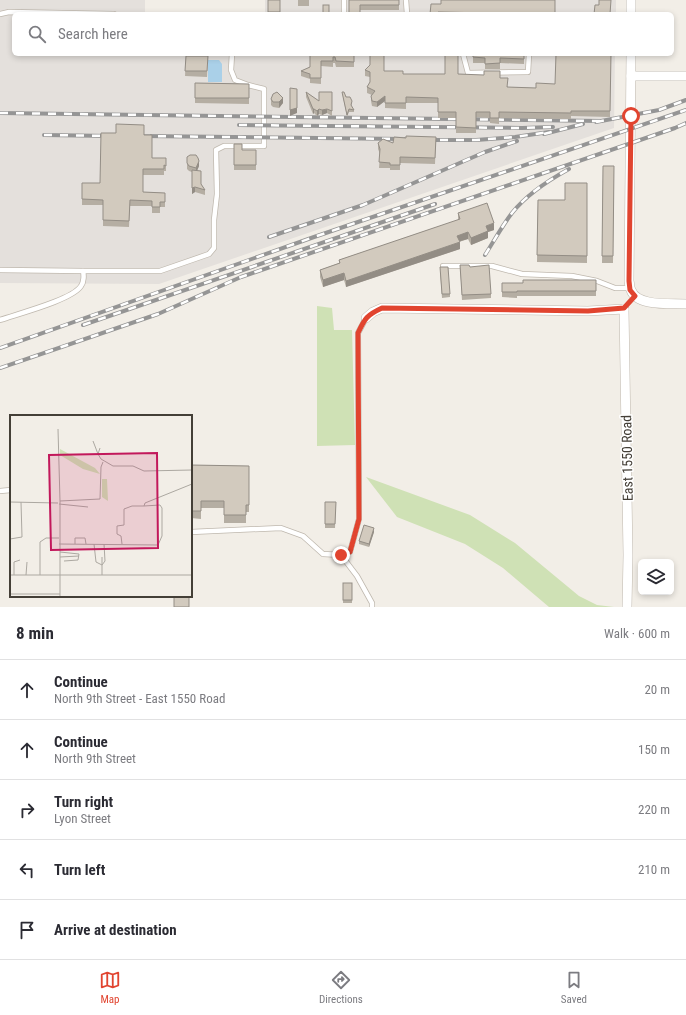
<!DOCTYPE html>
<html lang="en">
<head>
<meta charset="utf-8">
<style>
  :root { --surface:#fff; --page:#f2f2f3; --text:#2b2b33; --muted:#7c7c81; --line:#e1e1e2; --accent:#e1442f }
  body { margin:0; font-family:"Roboto Condensed",sans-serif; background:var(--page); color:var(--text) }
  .controls { position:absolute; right:12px; bottom:12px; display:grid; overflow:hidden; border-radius:6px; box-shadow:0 2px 6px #0003 }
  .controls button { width:36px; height:36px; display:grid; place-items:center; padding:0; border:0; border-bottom:1px solid var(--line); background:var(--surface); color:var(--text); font:20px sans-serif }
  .stop { position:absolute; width:12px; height:12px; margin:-9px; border:3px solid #e1442f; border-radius:50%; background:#fff }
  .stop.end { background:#e1442f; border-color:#fff; box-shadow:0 1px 4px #0008 }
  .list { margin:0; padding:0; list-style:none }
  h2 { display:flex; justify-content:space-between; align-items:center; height:52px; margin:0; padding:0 16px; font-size:17px }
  h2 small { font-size:13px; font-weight:400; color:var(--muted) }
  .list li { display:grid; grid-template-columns:26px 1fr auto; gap:12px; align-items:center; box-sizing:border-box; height:60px; padding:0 16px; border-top:1px solid var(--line) }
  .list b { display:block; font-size:15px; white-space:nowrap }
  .list p { margin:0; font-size:13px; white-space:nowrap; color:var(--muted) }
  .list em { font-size:13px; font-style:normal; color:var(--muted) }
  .icon { flex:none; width:22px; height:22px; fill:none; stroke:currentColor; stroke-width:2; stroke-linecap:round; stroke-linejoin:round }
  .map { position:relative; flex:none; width:686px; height:607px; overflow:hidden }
  .search { position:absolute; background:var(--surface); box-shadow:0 2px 6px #0003; left:12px; right:12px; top:12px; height:44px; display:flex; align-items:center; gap:10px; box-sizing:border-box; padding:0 14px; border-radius:6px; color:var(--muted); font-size:15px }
  .sheet { height:352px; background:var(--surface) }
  nav { display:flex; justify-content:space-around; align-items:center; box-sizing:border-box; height:56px; border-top:1px solid var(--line); background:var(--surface); font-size:11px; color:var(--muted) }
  nav a { display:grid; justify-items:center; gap:2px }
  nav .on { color:var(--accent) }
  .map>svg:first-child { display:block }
  .industrial { fill:#e4e0dc }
  .green { fill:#cfe1b5 }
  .water { fill:#aad0e8 }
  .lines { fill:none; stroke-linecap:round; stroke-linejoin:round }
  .service-casing { stroke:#bfb8ae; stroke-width:6 }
  .minor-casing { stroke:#bfb8ae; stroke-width:10 }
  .service { stroke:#fff; stroke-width:4.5 }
  .minor { stroke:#fff; stroke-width:9 }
  .rail-casing { stroke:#959595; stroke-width:4 }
  .rail { stroke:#fff; stroke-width:2.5; stroke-dasharray:8; stroke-linecap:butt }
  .wall { fill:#b5aea3 }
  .shaded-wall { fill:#938d85 }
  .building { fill:#d2cabe; stroke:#938d85 }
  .route { stroke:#e1442f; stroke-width:5 }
  .labels { text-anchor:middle; stroke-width:3; stroke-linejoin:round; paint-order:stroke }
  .street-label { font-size:14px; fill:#443f37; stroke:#fff }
  .inset-road { fill:none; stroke:#aca8a1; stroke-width:1 }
  .view { fill:#c2185b; fill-opacity:0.15; stroke:#c2185b; stroke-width:2 }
  .inset-edge { fill:none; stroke:#443f37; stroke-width:2 }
</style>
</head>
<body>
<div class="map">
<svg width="686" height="607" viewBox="0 0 686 607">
  <rect width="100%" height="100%" fill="#f2eee7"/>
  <g class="industrial">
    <path d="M 0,0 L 145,0 L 145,14 L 14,14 L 14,54 L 615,54 L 614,128 L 159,284 L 0,283 Z"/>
    <rect x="265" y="0" width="351" height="14"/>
  </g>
  <g class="green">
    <path d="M 317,306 L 332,308 L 334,330 L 352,330 L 355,445 L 317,446 Z"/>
    <path d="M 366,477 L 470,515 L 515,543 L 579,596 L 597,605 L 614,607 L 549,607 L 503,568 L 465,544 L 397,517 Z"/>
  </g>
  <path class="water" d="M 208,60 L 219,60 L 222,64 L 222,82 L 208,82 Z"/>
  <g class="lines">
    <g class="service-casing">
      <g id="service">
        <path d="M 406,0 L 407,14"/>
        <path d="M 0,14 L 9,12 L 114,14"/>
        <path d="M 344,14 L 344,0"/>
        <path d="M 463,54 L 468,73 L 528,72 L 529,54"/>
        <path d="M 443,266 L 492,266 L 522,274 L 572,276 L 597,281 L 615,288 L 630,288"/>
        <path d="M 0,270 L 83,271 C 84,275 84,282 81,286 C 72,300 17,314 0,320"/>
        <path d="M 83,271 L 160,271 L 209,254 L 214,248 L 214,220 L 217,194 L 216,150 L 224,146 L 264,146 L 264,89 L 248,85 L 235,80 L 231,70 L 232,54"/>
        <path d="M 0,491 L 11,490"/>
        <path d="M 191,532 L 281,528 L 303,536 L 323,554 L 341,555 L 350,552 L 359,519 L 358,333 L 366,318"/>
        <path d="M 341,555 L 357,576 L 372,603 L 372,607"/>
      </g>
    </g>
    <g class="minor-casing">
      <g id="minor">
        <path d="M 631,14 L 631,0"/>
        <path d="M 631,54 L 629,281 C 630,284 629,287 631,290 C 637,307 671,303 686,304"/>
        <path d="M 631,76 L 686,76"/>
        <path d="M 624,309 L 628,555 L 627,607"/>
        <path d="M 366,318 L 373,312 L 382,308 L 588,311 L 624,309"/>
      </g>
    </g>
    <use href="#service" class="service"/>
    <use href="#minor" class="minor"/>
    <g class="rail-casing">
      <g id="rail">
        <path d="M 0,113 L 601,121"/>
        <path d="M 596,122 L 659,110 L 686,100"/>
        <path d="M 239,125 L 522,128 L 553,127"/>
        <path d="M 544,134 L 583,124"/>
        <path d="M 44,135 L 112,136"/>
        <path d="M 142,136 L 404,139"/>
        <path d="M 424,140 L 476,140 L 515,137 L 549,132"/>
        <path d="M 269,237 L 363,205 L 485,152 L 517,141"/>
        <path d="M 485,255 C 494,241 502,226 512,213 C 527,194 549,180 569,169"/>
        <path d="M 83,325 L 435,204"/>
        <path d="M 0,348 L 314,237 L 686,110"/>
        <path d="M 0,368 L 158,314 L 241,277 L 675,128 L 686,123"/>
      </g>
    </g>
    <use href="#rail" class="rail"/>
  </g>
  <g class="wall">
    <rect x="268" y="0" width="12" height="14"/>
    <rect x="298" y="0" width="11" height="6"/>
    <path d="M 349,0 L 399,0 L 399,10 L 360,10 L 360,14 L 349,14 Z"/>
    <path d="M 441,4 L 555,14 L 430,14 Z"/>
    <rect x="323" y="5" width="6" height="9"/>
    <path d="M 310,54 L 354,54 L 354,67 L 336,67 L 335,63 L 333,63 L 333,67 L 321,66 L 321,84 L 310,83 L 310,79 L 301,76 L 301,71 L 310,67 Z"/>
    <path d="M 524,54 L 524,64 L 500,63 L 500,69 L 485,69 L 485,63 L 473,63 L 473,57 Z"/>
    <path d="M 611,54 L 610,117 L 571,116 L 571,119 L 499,118 L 499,124 L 490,123 L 490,118 L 476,117 L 476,133 L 456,133 L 456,118 L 438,118 L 438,103 L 406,103 L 406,109 L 385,108 L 385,101 L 377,107 L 372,106 L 371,101 L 371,96 L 372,95 L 367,93 L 367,87 L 370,82 L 370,77 L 365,76 L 365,70 L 384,71 L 403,74 L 458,74 L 500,78 L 508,87 L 536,88 L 555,84 Z"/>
    <path d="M 186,56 L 208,56 L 207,77 L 185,76 Z"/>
    <path d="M 195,83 L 249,84 L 249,104 L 195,103 Z"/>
    <path d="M 306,92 L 319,101 L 332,92 L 332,116 L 327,113 L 322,115 L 319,114 L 317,116 L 314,113 L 313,114 L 306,97 Z"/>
    <path d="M 342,92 L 352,103 L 351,106 L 354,110 L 354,112 L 349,112 L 347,117 Z"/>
    <path d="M 271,99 L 283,103 L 279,108 L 273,107 L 271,105 Z"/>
    <path d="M 436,137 L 435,164 L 400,163 L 400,170 L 390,170 L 390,168 L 379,168 L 380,154 L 378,149 L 378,143 L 393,143 L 406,138 Z"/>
    <path d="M 234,144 L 242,150 L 256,150 L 256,170 L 234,170 Z"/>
    <path d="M 187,157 L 199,166 L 197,171 L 201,184 L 205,190 L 205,195 L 195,192 L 192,194 L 192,172 L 189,171 L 187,169 Z"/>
    <path d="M 152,158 L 166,158 L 166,171 L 164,171 L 164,175 L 143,175 L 143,192 L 165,193 L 165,207 L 160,207 L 160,213 L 152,213 L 152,206 L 130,206 L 129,227 L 103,226 L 103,205 L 82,205 L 82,183 L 100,183 Z"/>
    <path d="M 603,166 L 614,166 L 613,263 L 602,263 Z"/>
    <path d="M 587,183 L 587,263 L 537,262 L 538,200 L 565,200 Z"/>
    <path d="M 458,213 L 494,230 L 488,232 L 488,238 L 471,245 L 468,239 L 459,242 L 460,249 L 346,287 L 344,280 L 323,287 L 320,277 L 320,270 L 339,263 L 339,260 L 458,220 Z"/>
    <path d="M 460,265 L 470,267 L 491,294 L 491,298 L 462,300 Z"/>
    <path d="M 440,271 L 450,294 L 450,297 L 442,298 Z"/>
    <path d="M 596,280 L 596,296 L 517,296 L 517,298 L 502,297 L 502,283 L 523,283 Z"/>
    <path d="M 191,465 L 249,466 L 249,512 L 246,512 L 246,523 L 224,523 L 224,508 L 201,508 L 201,519 L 191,518 Z"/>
    <path d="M 325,502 L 336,502 L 335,528 L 325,528 Z"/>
    <path d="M 374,532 L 369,547 L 359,544 L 359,541 Z"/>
    <rect x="343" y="583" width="9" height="20"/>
  </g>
  <g class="shaded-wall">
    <path d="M 297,89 L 297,113 L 290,116 L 290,110 Z"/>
    <path d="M 385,96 L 385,101 L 377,107 L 377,102 Z"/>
    <path d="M 283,98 L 283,103 L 279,108 L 279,102 Z"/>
    <path d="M 313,109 L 314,109 L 314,113 L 313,114 Z"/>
    <path d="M 319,109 L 319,114 L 317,116 L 317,111 Z"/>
    <path d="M 327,109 L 327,113 L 322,115 L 322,110 Z"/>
    <path d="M 199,161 L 199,166 L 196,173 L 196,168 Z"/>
    <path d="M 195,187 L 195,192 L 192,194 L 192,188 Z"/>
    <path d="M 494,223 L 494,230 L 488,232 L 488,238 L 471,245 L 471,238 L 486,226 Z"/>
    <path d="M 468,232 L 468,239 L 457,242 L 457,236 Z"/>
    <path d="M 460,242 L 460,249 L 346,287 L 346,281 Z"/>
    <path d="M 344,273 L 344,280 L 323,287 L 323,280 Z"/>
    <path d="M 374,528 L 374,532 L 369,547 L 369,544 Z"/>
  </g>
  <g class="building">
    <rect x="268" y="0" width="12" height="12"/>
    <path d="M 349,0 L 399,0 L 399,5 L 360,5 L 360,13 L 349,13 Z"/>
    <path d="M 441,0 L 555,0 L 555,14 L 491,14 L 491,13 L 438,12 L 438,14 L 430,14 L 431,4 L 441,4 Z"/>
    <path d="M 599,0 L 611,0 L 610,14 L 594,14 L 595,5 L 599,5 Z"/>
    <rect x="323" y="5" width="6" height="8"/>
    <path d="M 561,13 L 569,13 L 568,14 L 561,14 Z"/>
    <path d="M 310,54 L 354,54 L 354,62 L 336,61 L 335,57 L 333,57 L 333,61 L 321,61 L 321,78 L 310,78 L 310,74 L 301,71 L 310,67 Z"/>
    <path d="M 372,54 L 384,54 L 384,71 L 403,71 L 403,74 L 445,74 L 445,55 L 458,55 L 458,74 L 484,75 L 484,71 L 500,71 L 500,78 L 508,78 L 507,87 L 536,88 L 536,83 L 555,84 L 556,54 L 611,54 L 610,111 L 571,111 L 571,113 L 499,112 L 499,118 L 490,118 L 490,112 L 476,112 L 476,128 L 456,127 L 456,112 L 438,112 L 438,98 L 406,97 L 406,103 L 385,103 L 385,96 L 377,102 L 372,101 L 371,96 L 375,91 L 367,87 L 370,82 L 370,72 L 365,70 L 370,65 L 370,55 L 372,55 Z"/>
    <path d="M 473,54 L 524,54 L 524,59 L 500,58 L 500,63 L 485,64 L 485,58 L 473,57 Z"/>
    <path d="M 186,56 L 208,56 L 207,71 L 185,71 Z"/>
    <path d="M 195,83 L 249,84 L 249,98 L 195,98 Z"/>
    <path d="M 290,88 L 297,89 L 297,108 L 290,110 Z"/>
    <path d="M 277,92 L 283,98 L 279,102 L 273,102 L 271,99 L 273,94 Z"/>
    <path d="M 306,92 L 319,101 L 319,92 L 332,92 L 332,111 L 327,109 L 322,110 L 319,109 L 317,111 L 314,109 L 313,109 Z"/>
    <path d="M 342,92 L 344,92 L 346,97 L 350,97 L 352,101 L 351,105 L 354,110 L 349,109 L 347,115 Z"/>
    <path d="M 116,124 L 144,125 L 144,135 L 152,135 L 152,158 L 166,158 L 166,166 L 164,165 L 164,169 L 143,169 L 143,192 L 165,193 L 165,202 L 160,202 L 160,207 L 152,207 L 152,201 L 130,200 L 129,221 L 103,220 L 103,200 L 82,199 L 82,183 L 100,183 L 101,133 L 116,133 Z"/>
    <path d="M 406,136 L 436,137 L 435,158 L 400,157 L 400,165 L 390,165 L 390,163 L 379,162 L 380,149 L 378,143 L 383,139 L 393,143 L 394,137 L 406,138 Z"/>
    <path d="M 234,144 L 242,144 L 242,150 L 256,150 L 256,165 L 234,165 Z"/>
    <path d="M 190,155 L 196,155 L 198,158 L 199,161 L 196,168 L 189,166 L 187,163 L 187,157 Z"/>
    <path d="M 603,166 L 614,166 L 613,256 L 602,256 Z"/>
    <path d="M 192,170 L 201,171 L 201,184 L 205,190 L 195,187 L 192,188 Z"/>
    <path d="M 565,183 L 587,183 L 587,256 L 537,255 L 538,200 L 565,200 Z"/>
    <path d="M 487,203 L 494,223 L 486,226 L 488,231 L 471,238 L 468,232 L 457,236 L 460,242 L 346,281 L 344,273 L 323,280 L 320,270 L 340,263 L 339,260 L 460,219 L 458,213 Z"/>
    <path d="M 460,265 L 469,265 L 470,267 L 489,265 L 491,294 L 462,295 Z"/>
    <path d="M 440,267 L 448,267 L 450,294 L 442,294 Z"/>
    <path d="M 523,280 L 596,280 L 596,291 L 517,291 L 517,292 L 502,292 L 502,283 L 523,283 Z"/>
    <path d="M 191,465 L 249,466 L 249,505 L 246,505 L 246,515 L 224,515 L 224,501 L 201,501 L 201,511 L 191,511 Z"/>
    <path d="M 325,502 L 336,502 L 335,524 L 325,524 Z"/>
    <path d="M 364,525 L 374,528 L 369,544 L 359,541 Z"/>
    <rect x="343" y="583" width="9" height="17"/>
    <rect x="174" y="596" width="15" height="11"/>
  </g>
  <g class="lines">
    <path class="route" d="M 341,555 L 350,552 L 359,519 L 358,333 C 365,318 367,315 382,308 L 588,311 L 624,308 L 635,296 L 630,290 L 629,281 L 631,116"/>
  </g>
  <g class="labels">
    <g class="street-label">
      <text transform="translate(627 458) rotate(-91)" y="5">East 1550 Road</text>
    </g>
  </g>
  <g transform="translate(10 415)">
    <rect width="182" height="182" fill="#f2eee7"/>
    <path d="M 50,34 L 85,53 L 90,59 L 73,54 L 50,40 ZM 92,64 L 97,64 L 98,86 L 92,82 Z" fill="#cfe1b5"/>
    <path class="inset-road" d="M 48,14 L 50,86M 83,26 L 88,39M 90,33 L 88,39 L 91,44 L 103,51 L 123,51 L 134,56 L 182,55M 50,86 L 50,182M 50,86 L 90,84 L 91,52 L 93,47M 0,87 L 48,88M 49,89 L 78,92M 0,124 L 12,122 L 11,87M 49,129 L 148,130 L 152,121 L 152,93 L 150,90 L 134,91 L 135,88 L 182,69M 65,129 L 65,123 L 75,123 L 76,129M 84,129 L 86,147 L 92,150 L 95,146 L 94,129M 112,129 L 111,121 L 107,119 L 107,111 L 114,110 L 114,94 L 122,91 L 134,91M 50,137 L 69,139 L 68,145 L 54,146M 50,142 L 69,141M 0,160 L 182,160M 4,160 L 4,147 L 10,145M 16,160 L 17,147M 30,160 L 30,127 L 36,123 L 49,123M 92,160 L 92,142M 0,179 L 50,179"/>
    <path class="view" d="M 147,38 L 148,133 L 41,135 L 39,40 Z"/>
    <rect width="182" height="182" class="inset-edge"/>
  </g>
</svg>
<div class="controls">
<button><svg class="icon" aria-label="layers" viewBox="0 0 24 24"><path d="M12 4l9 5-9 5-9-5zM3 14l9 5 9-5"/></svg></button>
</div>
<div class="stop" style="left:631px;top:116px"></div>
<div class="stop end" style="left:341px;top:555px"></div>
<div class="search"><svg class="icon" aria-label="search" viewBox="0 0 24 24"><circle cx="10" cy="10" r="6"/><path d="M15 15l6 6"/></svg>Search here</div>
</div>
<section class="sheet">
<h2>8 min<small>Walk · 600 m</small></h2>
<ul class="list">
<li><svg class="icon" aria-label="ahead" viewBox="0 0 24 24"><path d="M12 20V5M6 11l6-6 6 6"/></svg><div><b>Continue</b><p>North 9th Street - East 1550 Road</p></div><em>20 m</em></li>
<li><svg class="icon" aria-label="ahead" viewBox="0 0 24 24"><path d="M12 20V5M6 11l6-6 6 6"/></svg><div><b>Continue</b><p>North 9th Street</p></div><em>150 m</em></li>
<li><svg class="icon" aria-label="right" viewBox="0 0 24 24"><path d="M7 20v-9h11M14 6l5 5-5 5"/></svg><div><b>Turn right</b><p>Lyon Street</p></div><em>220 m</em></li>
<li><svg class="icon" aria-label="left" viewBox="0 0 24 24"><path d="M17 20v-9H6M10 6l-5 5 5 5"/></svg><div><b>Turn left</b></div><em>210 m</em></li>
<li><svg class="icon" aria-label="arrive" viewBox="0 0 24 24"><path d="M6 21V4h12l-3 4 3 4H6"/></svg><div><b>Arrive at destination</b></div></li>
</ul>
</section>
<nav>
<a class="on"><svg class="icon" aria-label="map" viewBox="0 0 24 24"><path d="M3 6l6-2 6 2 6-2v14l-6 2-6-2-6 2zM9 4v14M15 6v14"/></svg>Map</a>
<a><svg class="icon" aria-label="directions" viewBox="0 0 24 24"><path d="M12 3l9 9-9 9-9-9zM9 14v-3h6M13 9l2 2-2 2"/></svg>Directions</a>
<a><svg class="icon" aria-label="saved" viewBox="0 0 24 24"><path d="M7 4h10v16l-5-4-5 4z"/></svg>Saved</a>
</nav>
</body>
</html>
